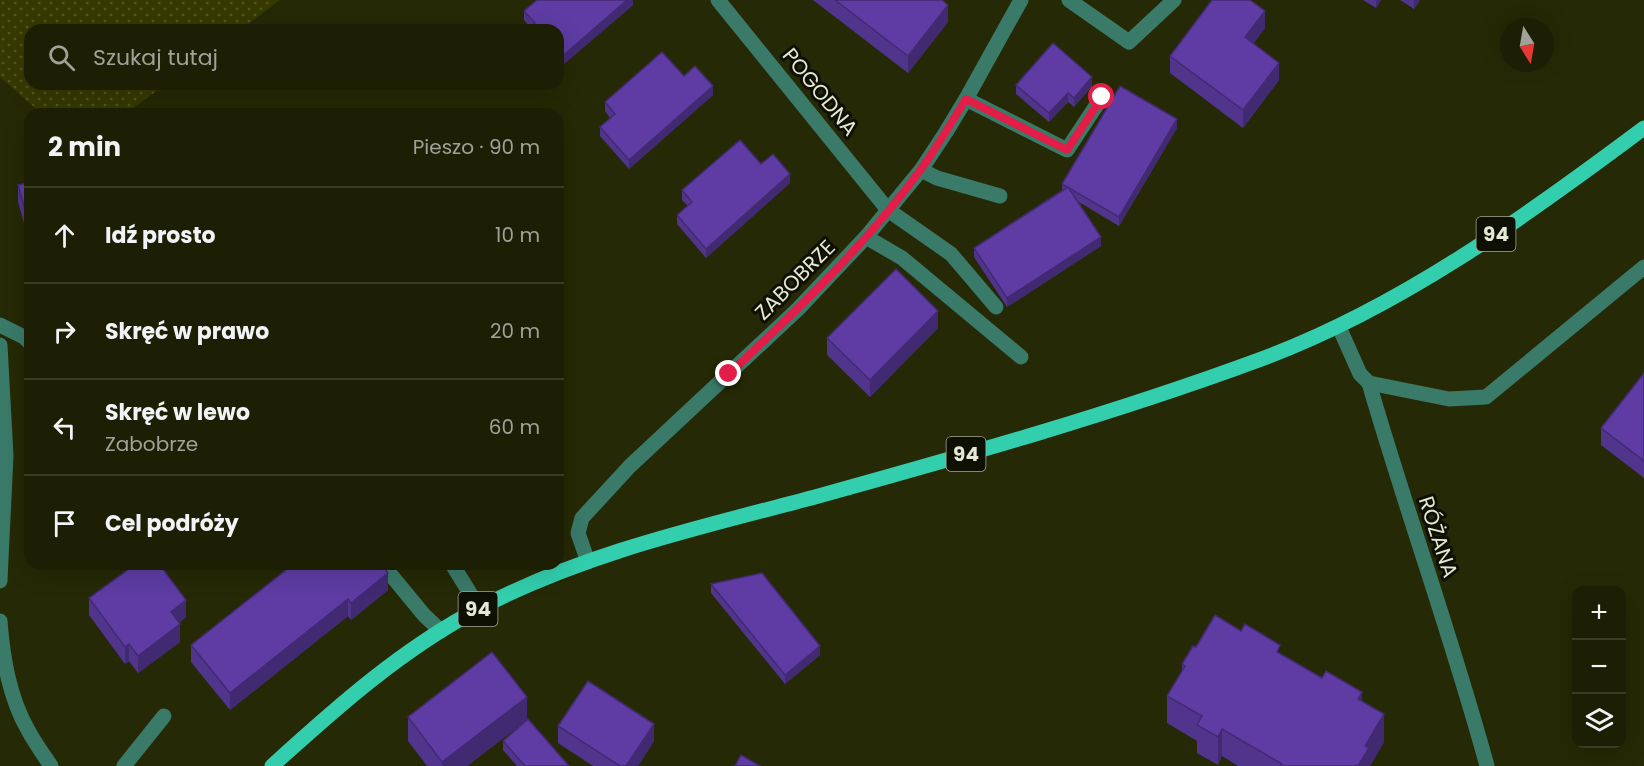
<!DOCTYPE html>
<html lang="pl">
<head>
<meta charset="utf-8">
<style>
  :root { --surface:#1c1f04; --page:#292c13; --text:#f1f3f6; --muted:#a0a29a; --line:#3a3d26 }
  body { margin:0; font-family:Poppins,sans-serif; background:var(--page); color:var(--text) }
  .controls { position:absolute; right:18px; bottom:18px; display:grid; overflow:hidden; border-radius:12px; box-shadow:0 6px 24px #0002 }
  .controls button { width:54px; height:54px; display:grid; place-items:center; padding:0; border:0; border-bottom:2px solid var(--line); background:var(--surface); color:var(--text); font:30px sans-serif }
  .compass { position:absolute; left:1500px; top:18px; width:54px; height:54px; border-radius:50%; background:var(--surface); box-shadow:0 6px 24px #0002; rotate:169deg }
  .stop { position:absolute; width:18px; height:18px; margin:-14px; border:4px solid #e11d48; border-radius:50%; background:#fff }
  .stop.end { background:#e11d48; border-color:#fff; box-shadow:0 2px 6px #0008 }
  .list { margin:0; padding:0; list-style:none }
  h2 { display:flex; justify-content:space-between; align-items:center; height:78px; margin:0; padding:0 24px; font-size:26px }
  h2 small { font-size:20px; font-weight:400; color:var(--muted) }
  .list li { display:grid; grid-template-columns:39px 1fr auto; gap:18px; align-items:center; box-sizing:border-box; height:96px; padding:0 24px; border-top:2px solid var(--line) }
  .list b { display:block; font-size:22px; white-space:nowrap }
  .list p { margin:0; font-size:20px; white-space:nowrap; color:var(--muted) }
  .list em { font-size:20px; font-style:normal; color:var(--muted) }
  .icon { flex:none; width:33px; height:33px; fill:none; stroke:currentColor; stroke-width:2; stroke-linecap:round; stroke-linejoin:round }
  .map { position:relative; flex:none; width:1644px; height:766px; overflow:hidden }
  .search { position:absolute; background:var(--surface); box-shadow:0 6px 24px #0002; left:24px; top:24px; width:540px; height:66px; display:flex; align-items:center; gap:15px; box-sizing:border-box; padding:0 21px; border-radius:18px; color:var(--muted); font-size:22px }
  .panel { position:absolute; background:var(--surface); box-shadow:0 6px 24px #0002; left:24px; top:108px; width:540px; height:462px; border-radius:18px }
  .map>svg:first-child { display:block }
  .grass { fill:url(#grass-dots) }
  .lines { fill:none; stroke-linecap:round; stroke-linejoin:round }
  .minor { stroke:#3a7a69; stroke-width:15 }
  .major { stroke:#32cead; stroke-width:15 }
  .wall { fill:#51348c }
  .shaded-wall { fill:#422a72 }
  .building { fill:#5e3ca3; stroke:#422a72; stroke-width:1.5 }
  .route { stroke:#e11d48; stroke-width:8 }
  .labels { text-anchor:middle; stroke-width:6; stroke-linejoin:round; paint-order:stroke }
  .shield { fill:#0f1004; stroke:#a5a796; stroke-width:1.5 }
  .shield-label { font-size:20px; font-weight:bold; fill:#e5e8d4 }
  .street-label { font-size:21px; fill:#e5e8d4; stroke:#0f1004 }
</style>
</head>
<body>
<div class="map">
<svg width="1644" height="766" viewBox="0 0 1644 766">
  <defs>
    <pattern id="grass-dots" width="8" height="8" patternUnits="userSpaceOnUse" patternTransform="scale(1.5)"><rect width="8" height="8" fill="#363a00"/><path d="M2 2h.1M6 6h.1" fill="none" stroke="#535624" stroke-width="1.8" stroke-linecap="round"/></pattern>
  </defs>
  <rect width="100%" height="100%" fill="#262905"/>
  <path class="grass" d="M 0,0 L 280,0 L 240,30 L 30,30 L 30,84 L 166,84 L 125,114 L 42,114 L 0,77 Z"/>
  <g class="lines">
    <g class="minor">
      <path d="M 718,0 L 888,210 L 951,254 L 996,307"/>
      <path d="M 1069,0 L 1129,42 L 1174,0"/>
      <path d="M 966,99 L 1067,150 L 1102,97"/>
      <path d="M 921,170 L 937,178 L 1000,196"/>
      <path d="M 866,237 L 902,258 L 1021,357"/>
      <path d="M 0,325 L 24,337 L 30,343"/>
      <path d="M 1339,327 L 1360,374 L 1369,383 C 1406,511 1452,637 1487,766"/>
      <path d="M 0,345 L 6,456 L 0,581"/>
      <path d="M 1369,383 L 1449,399 L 1486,397 L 1644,267"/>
      <path d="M 588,562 L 578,533 L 582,518 L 630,466 L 798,309 L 866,237 L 921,170 L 946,132 L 966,99 L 1021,0"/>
      <path d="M 382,564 L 424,615 L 441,631"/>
      <path d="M 452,564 L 479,608"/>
      <path d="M 0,621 C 3,658 9,697 28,730 C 35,743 43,754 51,766"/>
      <path d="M 124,766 L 164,716"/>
    </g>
    <path class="major" d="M 272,766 C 337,707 402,649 480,608 C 584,553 702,527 815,497 C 963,456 1112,414 1256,361 C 1397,310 1525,217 1644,128"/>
  </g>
  <g class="wall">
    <path d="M 633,0 L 633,5 L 558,69 L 558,30 L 530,27 L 524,20 L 524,11 Z"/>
    <path d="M 813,0 L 942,0 L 948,22 L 908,73 Z"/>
    <path d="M 1363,0 L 1381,0 L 1376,8 Z"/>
    <path d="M 1400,0 L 1420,0 L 1414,9 Z"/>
    <path d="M 1265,28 L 1253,44 L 1279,80 L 1243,128 L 1170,73 L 1170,56 Z"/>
    <path d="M 684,76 L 713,95 L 629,169 L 600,136 L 600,127 L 610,118 L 605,111 L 605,102 Z"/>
    <path d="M 1016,85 L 1092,86 L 1074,107 L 1068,102 L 1049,122 L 1016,94 Z"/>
    <path d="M 1177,128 L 1119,226 L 1077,201 L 1101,246 L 1007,307 L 974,257 L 974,248 L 1062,190 L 1062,184 Z"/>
    <path d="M 761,164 L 790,183 L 706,258 L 677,224 L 677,215 L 688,206 L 682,200 L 682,190 Z"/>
    <path d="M 30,182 L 30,244 L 18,202 L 18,185 Z"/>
    <path d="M 938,328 L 870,397 L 827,355 L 827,338 Z"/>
    <path d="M 1644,373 L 1644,478 L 1601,445 L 1601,428 Z"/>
    <path d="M 288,564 L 381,564 L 388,590 L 351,620 L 348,616 L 230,710 L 191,662 L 191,645 L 288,568 Z"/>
    <path d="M 711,584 L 820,655 L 785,684 L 711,593 Z"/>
    <path d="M 89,598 L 186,617 L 179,623 L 180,642 L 138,673 L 129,661 L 125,664 L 89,615 Z"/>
    <path d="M 1196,647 L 1280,653 L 1362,701 L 1384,742 L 1370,766 L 1238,766 L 1222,756 L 1218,765 L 1197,753 L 1197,741 L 1167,723 L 1167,696 L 1182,671 L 1182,664 Z"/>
    <path d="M 408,717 L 527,720 L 467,766 L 427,766 L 408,741 Z"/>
    <path d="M 558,726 L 654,741 L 638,766 L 593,766 L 558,743 Z"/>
    <path d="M 503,741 L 569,766 L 517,766 L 503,750 Z"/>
  </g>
  <g class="shaded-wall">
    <path d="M 627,0 L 633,0 L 633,5 L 558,69 L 558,60 Z"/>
    <path d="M 1376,0 L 1381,0 L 1376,8 Z"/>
    <path d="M 1414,0 L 1420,0 L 1414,9 Z"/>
    <path d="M 948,5 L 948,22 L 908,73 L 908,56 Z"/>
    <path d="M 1265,11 L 1265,28 L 1245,55 L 1245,37 Z"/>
    <path d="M 1279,63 L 1279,80 L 1243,128 L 1243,110 Z"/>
    <path d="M 1092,77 L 1092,86 L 1074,107 L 1074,98 Z"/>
    <path d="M 713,86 L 713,95 L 629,169 L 629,160 Z"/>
    <path d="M 1068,93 L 1068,102 L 1049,122 L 1049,113 Z"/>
    <path d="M 1177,119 L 1177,128 L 1119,226 L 1119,217 Z"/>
    <path d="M 790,174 L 790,183 L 706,258 L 706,249 Z"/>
    <path d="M 1101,237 L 1101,246 L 1007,307 L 1007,298 Z"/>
    <path d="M 938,311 L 938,328 L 870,397 L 870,380 Z"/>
    <path d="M 388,573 L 388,590 L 351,620 L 351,603 Z"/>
    <path d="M 348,599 L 348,616 L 230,710 L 230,693 Z"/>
    <path d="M 186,600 L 186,617 L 171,629 L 171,612 Z"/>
    <path d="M 180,624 L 180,642 L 138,673 L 138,656 Z"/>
    <path d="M 129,644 L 129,661 L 125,664 L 125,647 Z"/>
    <path d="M 820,646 L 820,655 L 785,684 L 785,675 Z"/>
    <path d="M 1362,692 L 1362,720 L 1358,699 Z"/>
    <path d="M 527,697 L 527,720 L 467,766 L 442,766 L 442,762 Z"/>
    <path d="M 1384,714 L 1384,742 L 1370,766 L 1358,766 L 1365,746 Z"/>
    <path d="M 654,724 L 654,741 L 638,766 L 626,766 Z"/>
    <path d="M 1222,729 L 1222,756 L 1218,765 L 1218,737 Z"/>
  </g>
  <g class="building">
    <path d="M 537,0 L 627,0 L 558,60 L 558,30 L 526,30 L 535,23 L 524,11 Z"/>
    <path d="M 835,0 L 942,0 L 948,5 L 908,56 Z"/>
    <path d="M 1212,0 L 1250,0 L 1265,11 L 1245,37 L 1279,63 L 1243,110 L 1170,56 Z"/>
    <path d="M 1053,43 L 1092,77 L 1074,98 L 1068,93 L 1049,113 L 1016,85 Z"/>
    <path d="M 662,52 L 684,76 L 695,66 L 713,86 L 629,160 L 600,127 L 615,114 L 605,102 Z"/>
    <path d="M 1120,86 L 1177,119 L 1119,217 L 1062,184 Z"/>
    <path d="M 740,140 L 761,164 L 773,154 L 790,174 L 706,249 L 677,215 L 692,202 L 682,190 Z"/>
    <path d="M 30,182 L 30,227 L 18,185 Z"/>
    <path d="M 1068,187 L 1101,237 L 1007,298 L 974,248 Z"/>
    <path d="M 896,269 L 938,311 L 870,380 L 827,338 Z"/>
    <path d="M 1644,373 L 1644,461 L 1601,428 Z"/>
    <path d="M 136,564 L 159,564 L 186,600 L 171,612 L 180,624 L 138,656 L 129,644 L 125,647 L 89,598 Z"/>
    <path d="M 289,564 L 381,564 L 388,573 L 351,603 L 348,599 L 230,693 L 191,645 L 291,566 Z"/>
    <path d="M 762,573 L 820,646 L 785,675 L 711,584 Z"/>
    <path d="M 1215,615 L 1241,631 L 1245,624 L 1280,645 L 1277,652 L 1322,678 L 1326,671 L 1362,692 L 1358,699 L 1384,714 L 1365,746 L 1369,748 L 1358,766 L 1355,765 L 1354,766 L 1280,766 L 1282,764 L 1222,729 L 1218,737 L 1197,725 L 1202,716 L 1167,696 L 1185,666 L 1182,664 L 1193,646 L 1196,647 Z"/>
    <path d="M 492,652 L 527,697 L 442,762 L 408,717 Z"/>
    <path d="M 588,681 L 654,724 L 626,766 L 620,766 L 558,726 Z"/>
    <path d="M 528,719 L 569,766 L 525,766 L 503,741 Z"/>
    <path d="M 741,755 L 760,766 L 735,766 Z"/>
  </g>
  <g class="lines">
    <path class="route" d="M 729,374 C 797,310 866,245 921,169 C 937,147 951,123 966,99 L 1067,150 L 1102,97"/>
  </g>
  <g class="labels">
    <g class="shield">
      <rect x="1476.5" y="217" width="39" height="34" rx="4.5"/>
      <rect x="946.5" y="437" width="39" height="34" rx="4.5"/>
      <rect x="458.5" y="592" width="39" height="34" rx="4.5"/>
    </g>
    <g class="shield-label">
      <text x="1496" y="241">94</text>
      <text x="966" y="461">94</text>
      <text x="478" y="616">94</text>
    </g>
    <g class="street-label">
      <text transform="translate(820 92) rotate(51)" y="7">POGODNA</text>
      <text transform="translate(795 280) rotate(-45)" y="7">ZABOBRZE</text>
      <text transform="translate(1438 537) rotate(72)" y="7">RÓŻANA</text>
    </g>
  </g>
</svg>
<div class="controls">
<button>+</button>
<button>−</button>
<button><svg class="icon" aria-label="layers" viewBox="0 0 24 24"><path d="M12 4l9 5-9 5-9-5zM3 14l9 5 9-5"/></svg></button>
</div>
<svg class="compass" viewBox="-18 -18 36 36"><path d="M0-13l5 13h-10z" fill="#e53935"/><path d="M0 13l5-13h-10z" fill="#a0a29a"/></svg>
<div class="stop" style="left:1102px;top:97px"></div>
<div class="stop end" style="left:729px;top:374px"></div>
<div class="search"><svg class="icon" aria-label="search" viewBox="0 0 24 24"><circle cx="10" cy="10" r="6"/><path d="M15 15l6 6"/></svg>Szukaj tutaj</div>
<section class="panel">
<h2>2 min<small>Pieszo · 90 m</small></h2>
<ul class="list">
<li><svg class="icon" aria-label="ahead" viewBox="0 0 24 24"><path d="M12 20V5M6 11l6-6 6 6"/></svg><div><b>Idź prosto</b></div><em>10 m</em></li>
<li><svg class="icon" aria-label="right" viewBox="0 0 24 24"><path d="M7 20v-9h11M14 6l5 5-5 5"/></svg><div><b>Skręć w prawo</b></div><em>20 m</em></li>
<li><svg class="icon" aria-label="left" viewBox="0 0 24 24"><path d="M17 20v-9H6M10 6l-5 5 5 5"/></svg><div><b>Skręć w lewo</b><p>Zabobrze</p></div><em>60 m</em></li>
<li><svg class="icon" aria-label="arrive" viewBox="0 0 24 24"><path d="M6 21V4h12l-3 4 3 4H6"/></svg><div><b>Cel podróży</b></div></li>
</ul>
</section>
</div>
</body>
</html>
